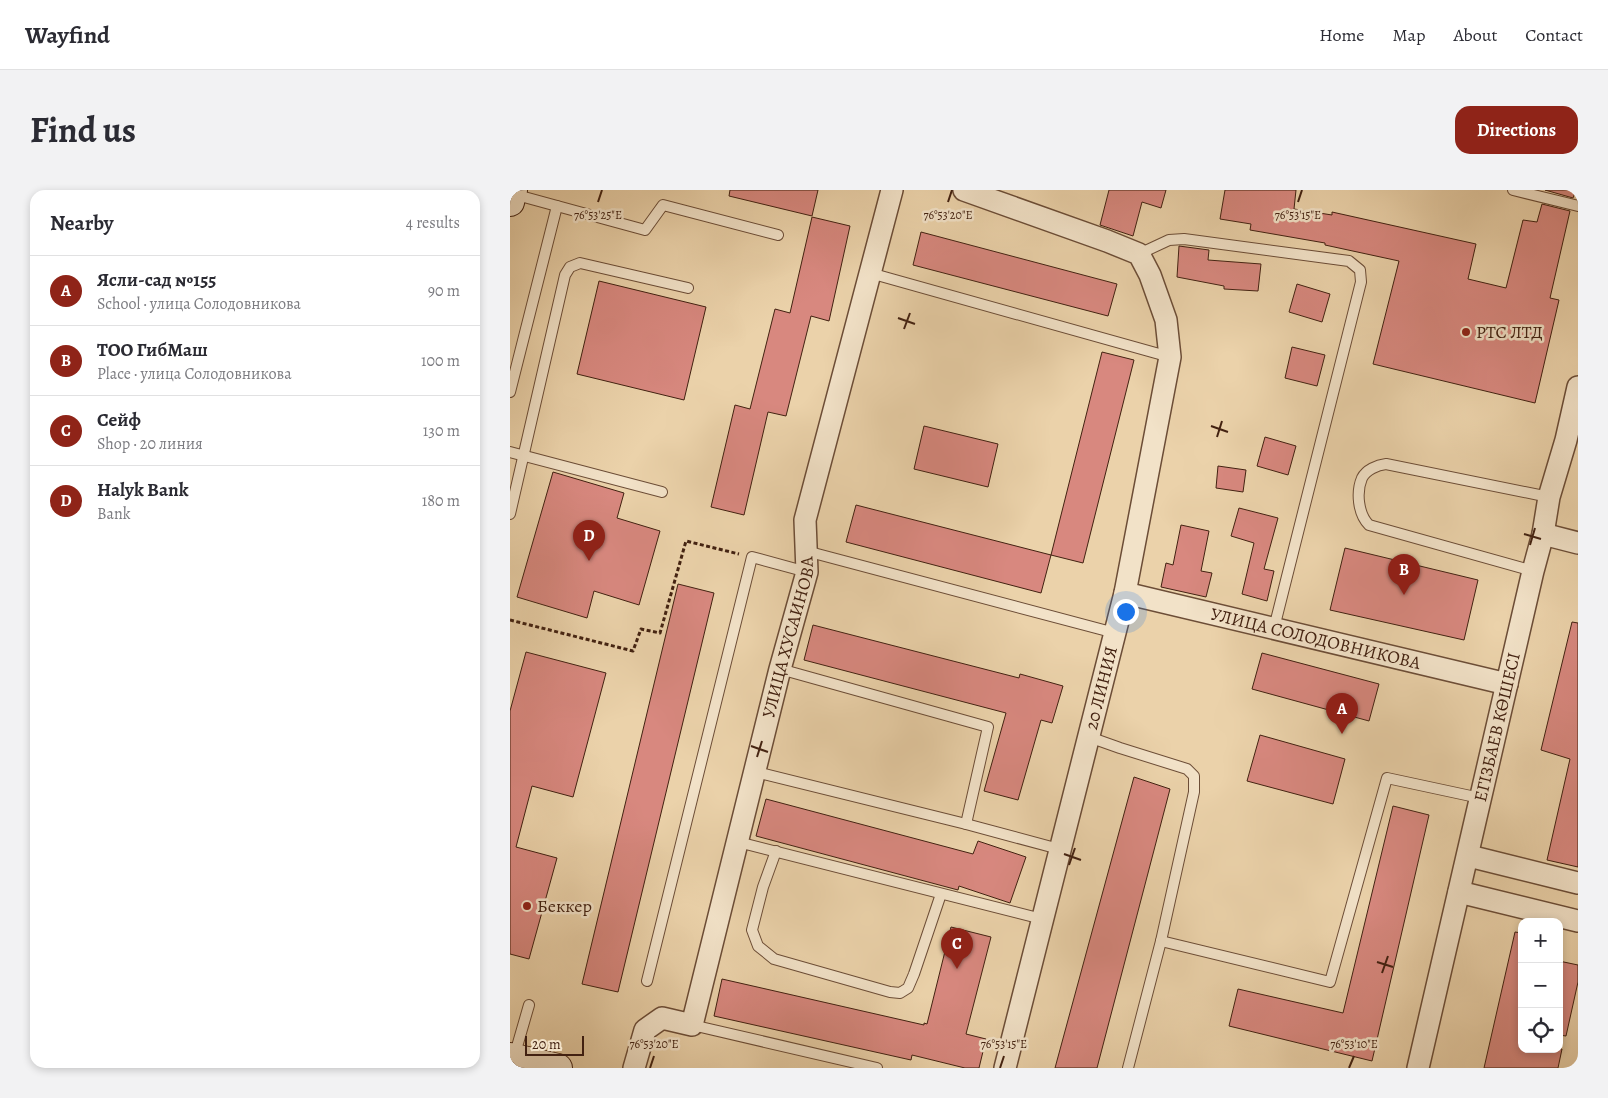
<!DOCTYPE html>
<html lang="en">
<head>
<meta charset="utf-8">
<style>
  :root { --surface:#fff; --page:#f2f2f3; --text:#2b2b33; --muted:#7c7c81; --line:#e1e1e2; --accent:#8f2418 }
  body { margin:0; font-family:Alegreya,serif; background:var(--page); color:var(--text) }
  .controls { position:absolute; right:15px; bottom:15px; display:grid; overflow:hidden; border-radius:10px; box-shadow:0 2px 8px #0003 }
  .controls button { width:45px; height:45px; display:grid; place-items:center; padding:0; border:0; border-bottom:1px solid var(--line); background:var(--surface); color:var(--text); font:25px sans-serif }
  .scale { position:absolute; left:15px; bottom:12px; width:59px; box-sizing:border-box; padding-left:5px; border:2px solid #422111; border-top:0; font-size:14px; line-height:18px; white-space:nowrap; color:#422111; -webkit-text-stroke:4px #f2e2c8; paint-order:stroke }
  .you { position:absolute; left:615px; top:421px; width:18px; height:18px; margin:-12px; border:4px solid #fff; border-radius:50%; background:#1a73e8; box-shadow:0 0 0 8px #1a73e833 }
  .badge { display:grid; place-items:center; width:32px; height:32px; border-radius:50%; background:var(--accent); color:#fff; font-size:16px; font-weight:700 }
  .pin { position:absolute; translate:-50% -41px; filter:drop-shadow(0 1px 2px #0008) }
  .pin::after { content:''; position:absolute; top:26px; width:18px; height:15px; background:inherit; clip-path:polygon(0 0,100% 0,50% 100%) }
  .list { margin:0; padding:0; list-style:none }
  h2 { display:flex; justify-content:space-between; align-items:center; height:65px; margin:0; padding:0 20px; font-size:21px }
  h2 small { font-size:16px; font-weight:400; color:var(--muted) }
  .list li { display:grid; grid-template-columns:32px 1fr auto; gap:15px; align-items:center; box-sizing:border-box; height:70px; padding:0 20px; border-top:1px solid var(--line) }
  .list b { display:block; font-size:19px; white-space:nowrap }
  .list p { margin:0; font-size:16px; white-space:nowrap; color:var(--muted) }
  .list em { font-size:16px; font-style:normal; color:var(--muted) }
  .icon { flex:none; width:28px; height:28px; fill:none; stroke:currentColor; stroke-width:2; stroke-linecap:round; stroke-linejoin:round }
  .map { position:relative; flex:none; width:1068px; height:878px; overflow:hidden; border-radius:15px }
  header { display:flex; align-items:center; gap:30px; box-sizing:border-box; height:70px; padding:0 25px; background:var(--surface); border-bottom:1px solid var(--line) }
  header strong { font-size:24px }
  nav { display:flex; gap:28px; margin-inline-start:auto; font-size:18px }
  .intro { display:flex; align-items:center; justify-content:space-between; box-sizing:border-box; height:120px; padding:0 30px }
  h1 { margin:0; font-size:35px }
  .button { padding:12px 22px; border-radius:15px; background:var(--accent); color:#fff; font-size:18px; font-weight:700 }
  main { display:flex; gap:30px; padding:0 30px }
  aside { flex:1; background:var(--surface); border-radius:15px; box-shadow:0 2px 8px #0003 }
  .map>svg:first-child { display:block }
  .building { fill:#d8887f; stroke:#422111 }
  .lines { fill:none; stroke-linecap:round; stroke-linejoin:round }
  .service-casing { stroke:#6c4d37; stroke-width:12 }
  .minor-casing { stroke:#6c4d37; stroke-width:24 }
  .secondary-casing { stroke:#422111; stroke-width:30 }
  .path { stroke:#422111; stroke-width:3; stroke-dasharray:4 2.5; stroke-linecap:butt }
  .service { stroke:#f2e2c8; stroke-width:10 }
  .minor { stroke:#f2e2c8; stroke-width:21 }
  .secondary { stroke:#f2e2c8; stroke-width:28 }
  .ticks { fill:none; stroke:#422111; stroke-width:2 }
  .poi-dot { fill:#8f2418; stroke:#f2e2c8; stroke-width:2 }
  .labels { text-anchor:middle; stroke-width:5; stroke-linejoin:round; paint-order:stroke }
  .poi-label { font-size:18px; fill:#422111; stroke:#f2e2c8; text-anchor:start }
  .street-label { font-size:18px; fill:#422111; stroke:#f2e2c8 }
  .ticks-label { font-size:12px; text-anchor:middle; fill:#422111; stroke:#f2e2c8; stroke-width:5; stroke-linejoin:round; paint-order:stroke }
</style>
</head>
<body>
<header>
<strong>Wayfind</strong>
<nav><a>Home</a><a>Map</a><a>About</a><a>Contact</a></nav>
</header>
<div class="intro"><h1>Find us</h1><a class="button">Directions</a></div>
<main>
<aside>
<h2>Nearby<small>4 results</small></h2>
<ul class="list">
<li><span class="badge">A</span><div><b>Ясли-сад №155</b><p>School · улица Солодовникова</p></div><em>90 m</em></li>
<li><span class="badge">B</span><div><b>ТОО ГибМаш</b><p>Place · улица Солодовникова</p></div><em>100 m</em></li>
<li><span class="badge">C</span><div><b>Сейф</b><p>Shop · 20 линия</p></div><em>130 m</em></li>
<li><span class="badge">D</span><div><b>Halyk Bank</b><p>Bank</p></div><em>180 m</em></li>
</ul>
</aside>
<div class="map">
<svg width="1068" height="878" viewBox="0 0 1068 878">
  <rect width="100%" height="100%" fill="#ebd2aa"/>
  <filter id="stains"><feTurbulence type="fractalNoise" baseFrequency=".004" numOctaves="4"/><feColorMatrix values="0 0 0 0 .2 0 0 0 0 .09 0 0 0 0 .02 0 0 0 .5 -.17"/></filter>
  <radialGradient id="worn" r=".72"><stop offset=".6" stop-color="#630" stop-opacity="0"/><stop offset="1" stop-color="#630" stop-opacity=".3"/></radialGradient>
  <g class="building">
    <path d="M 220,0 L 308,0 L 302,26 L 219,6 Z"/>
    <path d="M 599,0 L 656,0 L 651,18 L 632,12 L 623,46 L 590,35 Z"/>
    <path d="M 715,0 L 786,0 L 784,19 L 822,25 L 822,22 L 966,54 L 958,89 L 996,98 L 1013,30 L 1027,32 L 1032,14 L 1060,21 L 1040,108 L 1049,110 L 1025,213 L 863,174 L 889,71 L 815,55 L 815,53 L 740,40 L 741,34 L 710,29 Z"/>
    <path d="M 1035,0 L 1066,0 L 1063,8 Z"/>
    <path d="M 302,27 L 340,36 L 319,131 L 301,126 L 276,226 L 258,222 L 234,325 L 201,317 L 225,215 L 240,219 L 265,119 L 280,123 Z"/>
    <path d="M 411,42 L 607,94 L 598,126 L 403,75 Z"/>
    <path d="M 669,56 L 699,60 L 698,70 L 751,74 L 748,101 L 714,99 L 714,96 L 667,87 Z"/>
    <path d="M 89,91 L 196,117 L 174,210 L 67,184 Z"/>
    <path d="M 787,94 L 820,104 L 812,132 L 779,122 Z"/>
    <path d="M 782,157 L 815,165 L 807,196 L 775,188 Z"/>
    <path d="M 592,162 L 624,170 L 573,373 L 541,365 Z"/>
    <path d="M 414,236 L 488,254 L 478,297 L 404,279 Z"/>
    <path d="M 755,247 L 786,256 L 778,285 L 747,276 Z"/>
    <path d="M 708,276 L 736,280 L 733,302 L 706,298 Z"/>
    <path d="M 43,282 L 114,303 L 107,328 L 150,341 L 129,415 L 84,401 L 77,428 L 7,407 Z"/>
    <path d="M 346,315 L 541,365 L 531,403 L 336,352 Z"/>
    <path d="M 729,318 L 768,328 L 754,379 L 764,381 L 757,411 L 732,404 L 744,353 L 721,346 Z"/>
    <path d="M 671,335 L 699,341 L 691,381 L 702,383 L 696,407 L 651,397 L 656,373 L 663,375 Z"/>
    <path d="M 835,358 L 968,390 L 954,450 L 820,420 Z"/>
    <path d="M 168,394 L 204,403 L 108,802 L 72,794 Z"/>
    <path d="M 1062,432 L 1068,433 L 1068,677 L 1037,670 L 1060,569 L 1031,560 Z"/>
    <path d="M 303,435 L 509,488 L 510,484 L 553,496 L 542,533 L 531,530 L 508,610 L 474,601 L 496,523 L 294,470 Z"/>
    <path d="M 16,462 L 96,483 L 63,607 L 22,596 L 6,657 L 47,668 L 19,769 L 0,764 L 0,521 Z"/>
    <path d="M 752,463 L 869,494 L 859,531 L 742,499 Z"/>
    <path d="M 750,545 L 835,569 L 823,614 L 737,591 Z"/>
    <path d="M 624,587 L 660,599 L 587,878 L 545,878 Z"/>
    <path d="M 256,609 L 463,664 L 468,651 L 516,667 L 500,713 L 449,696 L 448,700 L 246,646 Z"/>
    <path d="M 883,616 L 919,625 L 862,871 L 719,836 L 728,799 L 833,823 Z"/>
    <path d="M 441,737 L 481,747 L 456,844 L 476,849 L 469,878 L 455,878 L 402,865 L 401,870 L 204,826 L 212,789 L 414,835 L 414,833 L 417,834 Z"/>
    <path d="M 1005,742 L 1012,743 L 1012,859 L 1052,859 L 1048,878 L 974,878 Z"/>
    <path d="M 1049,771 L 1068,775 L 1068,792 L 1056,846 L 1049,845 Z"/>
  </g>
  <g class="lines">
    <g class="service-casing">
      <g id="service">
        <path d="M 1003,0 L 1068,16"/>
        <path d="M 3,4 L 135,40 L 153,15 L 268,45"/>
        <path d="M 629,64 L 659,50 L 674,49 L 839,71 L 850,80 L 851,92 L 764,438"/>
        <path d="M 360,83 L 660,167"/>
        <path d="M 0,202 L 47,16"/>
        <path d="M 0,262 L 152,302"/>
        <path d="M 0,324 L 55,85 L 60,77 L 70,73 L 178,98"/>
        <path d="M 296,361 L 605,443"/>
        <path d="M 1023,381 L 859,335 C 848,324 846,302 852,288 C 856,280 867,275 876,274 L 1039,307"/>
        <path d="M 270,479 L 478,537 L 456,634 L 549,659"/>
        <path d="M 579,547 L 610,558 L 677,579 L 684,586 L 684,602 L 651,751 L 618,878"/>
        <path d="M 246,582 L 456,634"/>
        <path d="M 228,652 L 532,729"/>
        <path d="M 266,661 L 253,697 L 242,740 L 248,756 L 264,769 L 380,802 L 390,803 L 398,798 L 404,784 L 431,704"/>
        <path d="M 651,751 L 820,792 L 877,588 L 970,608"/>
        <path d="M 137,791 L 242,367 L 297,382"/>
        <path d="M 182,835 L 367,878"/>
        <path d="M 4,867 L 19,815"/>
      </g>
    </g>
    <g class="minor-casing">
      <g id="minor">
        <path d="M 454,0 L 597,51 L 629,64 L 640,85 L 656,130 L 660,167 L 615,403 L 495,878"/>
        <path d="M 1033,344 L 1068,353"/>
        <path id="s1" d="M 615,403 L 997,494"/>
        <path d="M 959,666 L 1068,693"/>
        <path d="M 949,702 L 1068,731"/>
        <path id="s2" d="M 124,878 L 135,840 L 152,828 L 182,835 L 270,479 L 297,382 L 295,330 L 382,0"/>
        <path id="s3" d="M 908,878 C 946,712 985,547 1023,381 L 1033,344 L 1039,307 L 1056,250 L 1068,197"/>
      </g>
    </g>
    <g class="secondary-casing">
      <g id="secondary">
        <path d="M 0,12 L 3,0"/>
        <path d="M 0,867 L 48,878"/>
      </g>
    </g>
    <path class="path" d="M 0,430 L 123,461 L 131,439 L 150,443 L 176,351 L 229,364"/>
    <use href="#service" class="service"/>
    <use href="#minor" class="minor"/>
    <use href="#secondary" class="secondary"/>
  </g>
  <path class="ticks" d="M 88,12 L 92,0M 438,12 L 442,0M 788,12 L 792,0M 388,128 L 405,134M 394,139 L 400,123M 701,236 L 718,242M 707,247 L 712,231M 1014,344 L 1031,349M 1020,355 L 1025,338M 241,556 L 258,562M 247,567 L 252,551M 554,664 L 571,670M 559,675 L 565,658M 867,772 L 883,777M 872,783 L 878,766M 140,878 L 144,866M 490,878 L 494,866M 839,878 L 844,866"/>
  <g class="poi-dot">
    <circle cx="956" cy="142" r="5"/>
    <circle cx="17" cy="716" r="5"/>
  </g>
  <g class="labels">
    <g class="poi-label">
      <text x="966" y="148">РТС ЛТД</text>
      <text x="27" y="722">Беккер</text>
    </g>
    <g class="street-label">
      <text dy="6" stroke="none"><textPath href="#s2" startOffset="491">УЛИЦА ХУСАИНОВА</textPath></text>
      <text dy="6" stroke="none"><textPath href="#s1" startOffset="196">УЛИЦА СОЛОДОВНИКОВА</textPath></text>
      <text transform="translate(591 498) rotate(-76)" y="6">20 ЛИНИЯ</text>
      <text dy="6" stroke="none"><textPath href="#s3" startOffset="350">ЕГІЗБАЕВ КӨШЕСІ</textPath></text>
    </g>
  </g>
  <g class="ticks-label">
    <text x="88" y="29">76°53'25"E</text>
    <text x="438" y="29">76°53'20"E</text>
    <text x="788" y="29">76°53'15"E</text>
    <text x="144" y="858">76°53'20"E</text>
    <text x="494" y="858">76°53'15"E</text>
    <text x="844" y="858">76°53'10"E</text>
  </g>
  <rect width="100%" height="100%" filter="url(#stains)"/>
  <rect width="100%" height="100%" fill="url(#worn)"/>
</svg>
<div class="controls">
<button>+</button>
<button>−</button>
<button><svg class="icon" aria-label="locate" viewBox="0 0 24 24"><circle cx="12" cy="12" r="6"/><path d="M12 2v4M12 18v4M2 12h4M18 12h4"/></svg></button>
</div>
<div class="scale">20 m</div>
<div class="you"></div>
<div class="pin badge" style="left:832px;top:544px">A</div>
<div class="pin badge" style="left:894px;top:405px">B</div>
<div class="pin badge" style="left:447px;top:779px">C</div>
<div class="pin badge" style="left:79px;top:371px">D</div>
</div>
</main>
</body>
</html>
